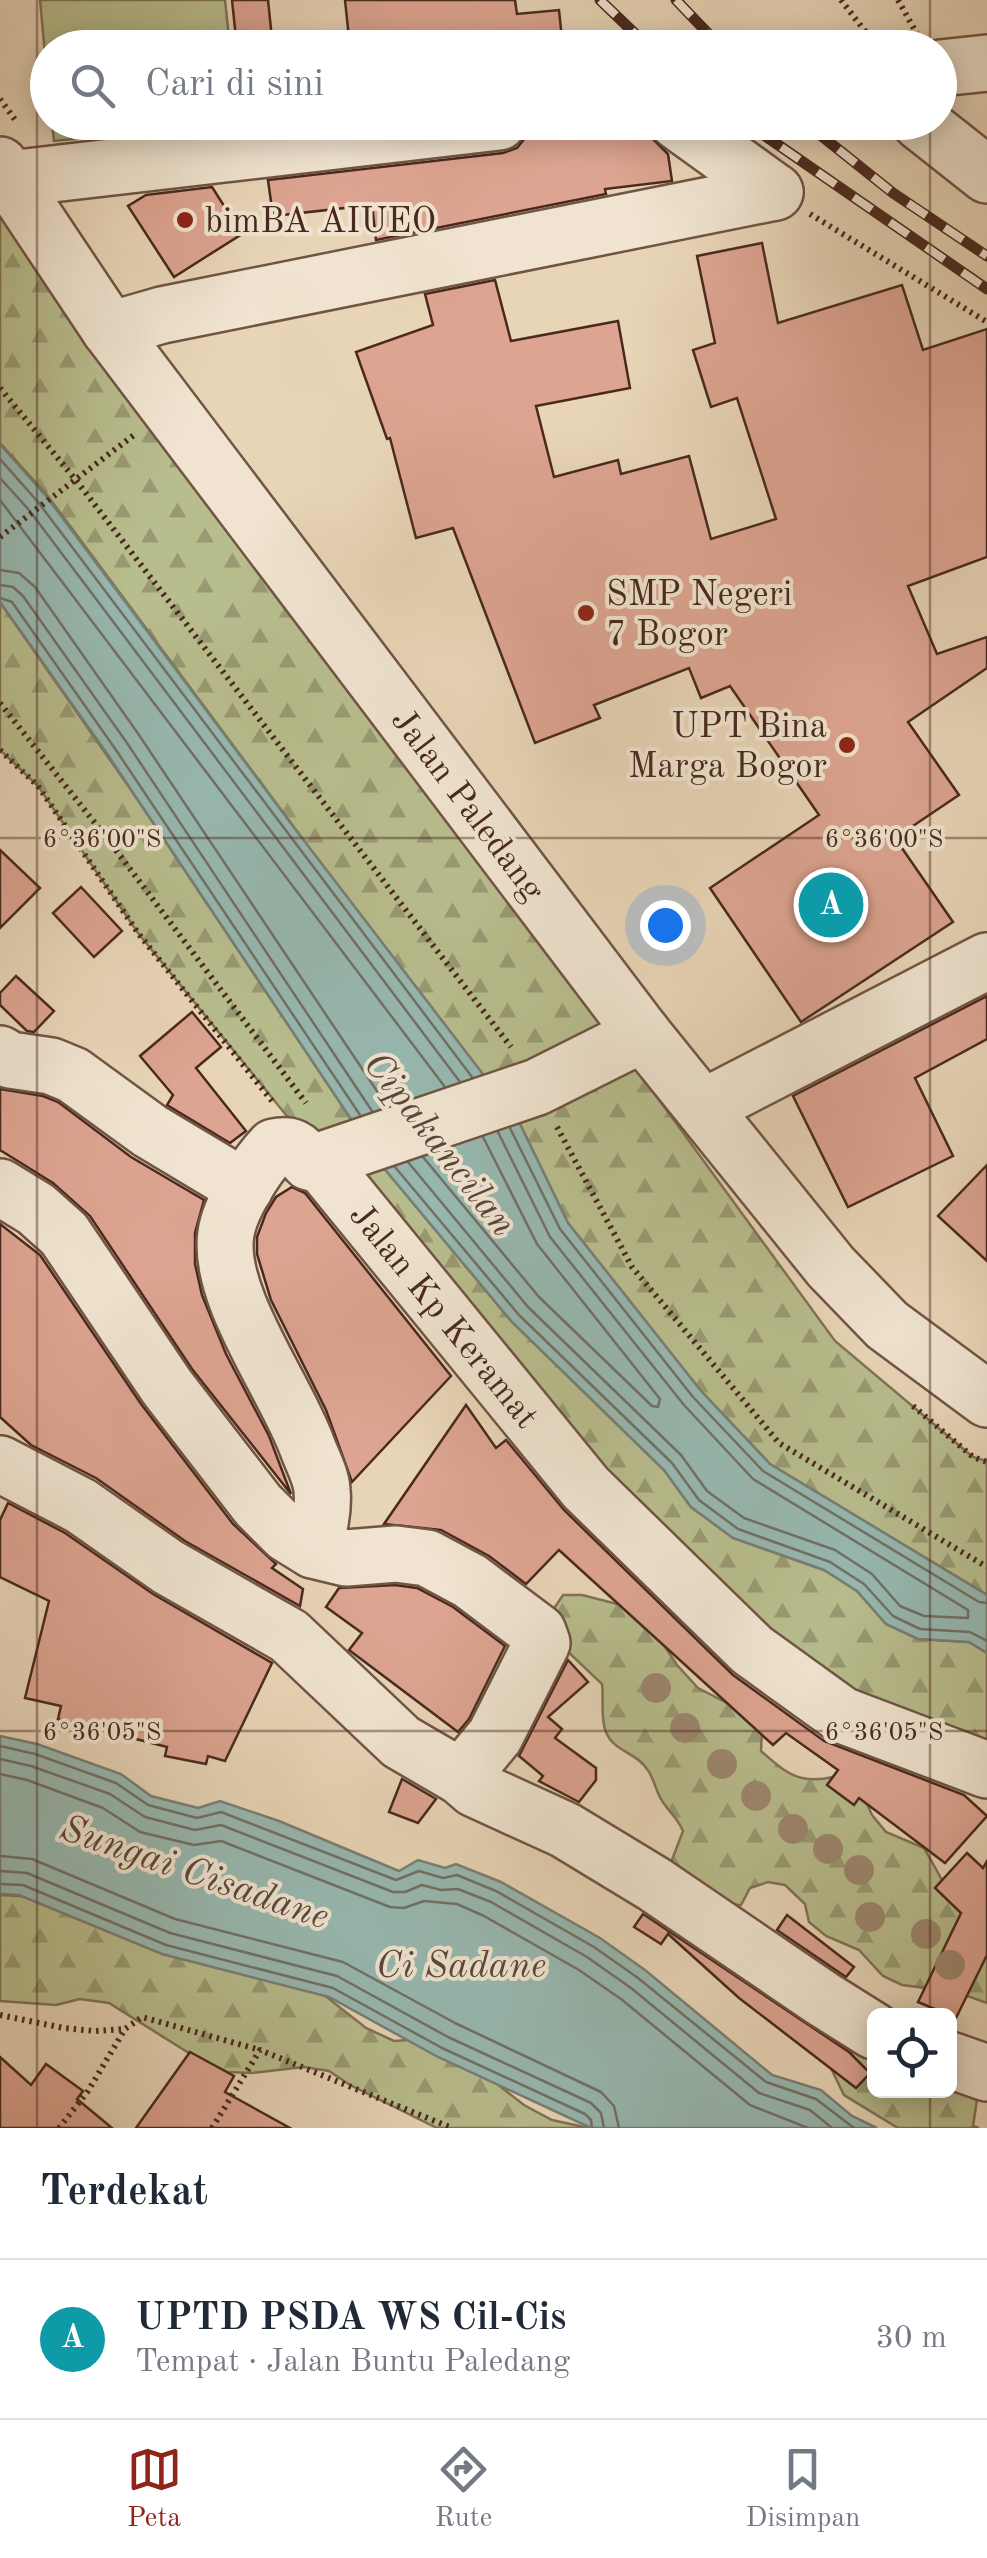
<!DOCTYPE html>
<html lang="id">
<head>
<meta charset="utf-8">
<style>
  :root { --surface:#fff; --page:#f6f6f7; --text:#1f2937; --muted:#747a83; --line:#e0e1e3; --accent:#8f2418 }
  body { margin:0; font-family:"Old Standard TT",serif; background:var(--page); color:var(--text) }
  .controls { position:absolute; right:30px; bottom:30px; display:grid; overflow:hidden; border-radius:15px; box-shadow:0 5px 25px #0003 }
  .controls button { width:90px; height:90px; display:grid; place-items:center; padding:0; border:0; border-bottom:2px solid var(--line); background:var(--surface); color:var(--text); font:50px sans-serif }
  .you { position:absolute; left:665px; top:925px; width:35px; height:35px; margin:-25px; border:8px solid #fff; border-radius:50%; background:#1a73e8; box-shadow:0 0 0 15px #1a73e833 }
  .badge { display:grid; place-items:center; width:65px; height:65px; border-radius:50%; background:var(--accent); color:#fff; font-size:32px; font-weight:700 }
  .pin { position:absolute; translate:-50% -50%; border:5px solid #fff; box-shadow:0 2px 10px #0006 }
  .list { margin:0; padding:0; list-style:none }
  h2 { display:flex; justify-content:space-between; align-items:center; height:130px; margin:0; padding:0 40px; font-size:42px }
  h2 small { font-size:32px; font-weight:400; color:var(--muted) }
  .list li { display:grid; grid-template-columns:65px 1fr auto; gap:30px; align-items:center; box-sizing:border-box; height:160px; padding:0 40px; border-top:2px solid var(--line) }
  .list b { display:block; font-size:38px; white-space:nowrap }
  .list p { margin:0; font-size:32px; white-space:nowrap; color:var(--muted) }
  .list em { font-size:32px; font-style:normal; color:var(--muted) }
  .icon { flex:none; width:55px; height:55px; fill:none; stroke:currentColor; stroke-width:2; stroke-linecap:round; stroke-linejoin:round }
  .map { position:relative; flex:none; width:987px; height:2128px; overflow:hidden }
  .search { position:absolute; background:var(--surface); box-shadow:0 5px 25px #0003; left:30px; right:30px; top:30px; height:110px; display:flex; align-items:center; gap:25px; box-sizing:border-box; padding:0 35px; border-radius:55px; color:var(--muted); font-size:38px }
  .sheet { height:290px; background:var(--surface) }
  nav { display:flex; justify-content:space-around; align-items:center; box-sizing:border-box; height:140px; border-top:2px solid var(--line); background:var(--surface); font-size:28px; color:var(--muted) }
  nav a { display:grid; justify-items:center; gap:5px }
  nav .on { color:var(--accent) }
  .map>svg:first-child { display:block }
  .forest { fill:url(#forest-firs); stroke:#807356; stroke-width:2.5 }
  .pitch { fill:#b8bd8d; stroke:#807356; stroke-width:2.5 }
  .water { fill:#97b8b0; stroke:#787f76; stroke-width:2.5 }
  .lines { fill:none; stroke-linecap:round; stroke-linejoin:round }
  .shore { stroke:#707067; stroke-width:2.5 }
  .building { fill:#dda491; stroke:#49291e; stroke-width:2.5 }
  .minor-casing { stroke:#715444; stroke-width:60 }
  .path { stroke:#49291e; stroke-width:6; stroke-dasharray:2.5 5; stroke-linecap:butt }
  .minor { stroke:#f0e4d0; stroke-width:55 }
  .rail-casing { stroke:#49291e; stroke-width:11 }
  .rail { stroke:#f0e4d0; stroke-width:8; stroke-dasharray:22; stroke-linecap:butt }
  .tree { fill:#9d876f }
  .ticks { fill:none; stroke:#49291e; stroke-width:2.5; stroke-opacity:0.45 }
  .poi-dot { fill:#8f2418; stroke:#f0e4d0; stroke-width:4 }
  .labels { text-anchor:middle; stroke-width:8; stroke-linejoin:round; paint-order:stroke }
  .poi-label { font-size:35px; fill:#49291e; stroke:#f0e4d0; text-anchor:start }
  .street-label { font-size:35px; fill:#49291e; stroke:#f0e4d0 }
  .water-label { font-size:38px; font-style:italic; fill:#59463b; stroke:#f0e4d0 }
  .ticks-label { font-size:25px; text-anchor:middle; fill:#49291e; stroke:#f0e4d0; stroke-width:8; stroke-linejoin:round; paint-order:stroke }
</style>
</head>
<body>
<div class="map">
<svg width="987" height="2128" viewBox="0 0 987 2128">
  <defs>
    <pattern id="forest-firs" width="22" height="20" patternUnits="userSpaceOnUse" patternTransform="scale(2.5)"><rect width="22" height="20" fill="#b8bd8d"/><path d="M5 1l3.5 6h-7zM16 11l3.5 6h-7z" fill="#989a73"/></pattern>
  </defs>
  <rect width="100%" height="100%" fill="#e8d5b7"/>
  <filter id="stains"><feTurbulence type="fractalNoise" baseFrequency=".002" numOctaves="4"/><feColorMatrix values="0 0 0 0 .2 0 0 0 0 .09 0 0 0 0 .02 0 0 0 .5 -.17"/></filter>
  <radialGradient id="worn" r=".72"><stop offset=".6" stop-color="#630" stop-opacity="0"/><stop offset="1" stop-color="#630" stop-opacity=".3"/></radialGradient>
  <g class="forest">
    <path d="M 0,206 L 379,726 L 619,1045 L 835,1341 L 973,1457 L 987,1461 L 987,1595 L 770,1464 L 701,1391 L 568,1223 L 518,1120 L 311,850 L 47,495 L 0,443 Z"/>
    <path d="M 0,602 L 131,790 L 383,1167 L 512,1322 L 664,1470 L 691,1507 L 733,1538 L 824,1570 L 857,1591 L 886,1624 L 918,1639 L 969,1642 L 987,1653 L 987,1768 L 842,1715 L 421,1281 L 138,933 L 38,786 L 0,750 Z"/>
    <path d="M 563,1595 L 582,1595 L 621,1605 L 654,1630 L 677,1665 L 698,1688 L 733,1706 L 762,1731 L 761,1751 C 786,1773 799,1785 833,1777 L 864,1797 L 872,1815 L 886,1832 L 924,1848 L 954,1901 L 987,1921 L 987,2003 L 956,1992 L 902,1985 L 883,1976 L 859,1950 L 826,1936 L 809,1922 L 805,1904 L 785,1885 L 768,1882 L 750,1888 L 741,1905 L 705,1903 L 670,1865 L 683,1831 C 678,1819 672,1815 665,1805 C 656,1795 655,1779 647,1769 C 636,1752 614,1752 606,1732 C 600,1718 604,1700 602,1684 L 562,1646 L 553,1610 Z"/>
    <path d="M 0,1895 L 40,1897 L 296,1973 L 366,2028 L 394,2041 L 421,2039 L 451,2048 L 524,2105 L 552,2120 L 589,2128 L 437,2128 L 350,2085 L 329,2071 L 304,2067 L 252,2073 L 227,2072 L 200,2060 L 109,2003 L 80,1999 L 56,2005 L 0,2001 Z"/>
    <path d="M 866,2048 L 874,2049 L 874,2090 L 950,2090 L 950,2057 L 979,2087 L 973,2126 L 979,2128 L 898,2128 L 844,2095 L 827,2060 Z"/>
  </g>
  <g class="pitch">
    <path d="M 40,0 L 225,0 L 230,47 L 48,48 L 47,75 Z"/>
    <path d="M 238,123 L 54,141 L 52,123 L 52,122 Z"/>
  </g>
  <g class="water">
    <path d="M 0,444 L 46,496 L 292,825 L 518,1120 L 568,1223 L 701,1391 L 770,1464 L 987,1595 L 987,1653 L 969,1642 L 918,1639 L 886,1624 L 857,1591 L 824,1570 L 733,1538 L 691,1507 L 664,1470 L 512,1322 L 383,1167 L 108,755 L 0,602 Z"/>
    <path d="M 0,1736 L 37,1744 L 121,1774 L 151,1796 L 198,1808 L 220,1801 L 279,1821 L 399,1871 L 418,1860 L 445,1868 L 456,1864 L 501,1882 L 600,1938 L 645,1970 L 772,2075 L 821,2090 L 852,2116 L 877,2128 L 591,2128 L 438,2057 L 329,1997 L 162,1954 L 19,1895 L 0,1894 Z"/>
  </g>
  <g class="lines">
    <g class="shore">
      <path d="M 0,459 L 38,502 L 472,1077"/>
      <path d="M 0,478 L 29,510 L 460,1082"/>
      <path d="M 0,500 L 445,1087"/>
      <path d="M 0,570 L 19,573 L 35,587 L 139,735 L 387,1106"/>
      <path d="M 0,585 L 13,587 L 23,596 L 127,743 L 372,1111"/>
      <path d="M 0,598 L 12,602 L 116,750 L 360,1115"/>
      <path d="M 510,1128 L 560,1229 L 693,1397 L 763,1471 L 979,1602 L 987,1603"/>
      <path d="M 423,1157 L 539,1297 L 652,1406 L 658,1407 L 660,1399 L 537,1244 L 483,1137"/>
      <path d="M 408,1162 L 528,1307 L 681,1455 L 707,1491 L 744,1518 L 835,1550 L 872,1574 L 900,1606 L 924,1616 L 968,1618 L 968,1610 L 753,1479 L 684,1405 L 550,1237 L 498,1132"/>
      <path d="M 395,1167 L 519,1315 L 672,1463 L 699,1500 L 738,1529 L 830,1562 L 864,1584 L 893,1616 L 920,1629 L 970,1632 L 987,1641"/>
      <path d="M 0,1746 L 35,1754 L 116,1783 L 148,1805 L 197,1818 L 221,1812 L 396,1880 L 419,1871 L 443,1878 L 457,1875 L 496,1891 L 594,1947 L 638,1978 L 766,2082 L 816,2099 L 854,2128"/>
      <path d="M 0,1759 L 31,1766 L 110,1794 L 145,1817 L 195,1830 L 221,1825 L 393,1892 L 405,1892 L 422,1885 L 441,1890 L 458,1889 L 491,1902 L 587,1957 L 631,1988 L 759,2093 L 810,2110 L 832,2128"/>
      <path d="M 0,1774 L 27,1780 L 103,1808 L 140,1832 L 194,1845 L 221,1841 L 390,1907 L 404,1908 L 424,1901 L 457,1904 L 484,1916 L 579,1970 L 621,1999 L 750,2105 L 808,2128"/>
      <path d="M 0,1856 L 32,1859 L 175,1919 L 343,1962 L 455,2023 L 601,2092 L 614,2106 L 619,2128"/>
      <path d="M 0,1871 L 27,1873 L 170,1933 L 337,1976 L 448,2037 L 591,2103 L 601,2113 L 604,2128"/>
      <path d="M 0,1884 L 23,1885 L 166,1945 L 333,1988 L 442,2048 L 585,2114 L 591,2120 L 592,2128"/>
    </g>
  </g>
  <g class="building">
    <path d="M 232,0 L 268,0 L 273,48 L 237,48 Z"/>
    <path d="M 345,0 L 515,0 L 517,14 L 559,10 L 563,48 L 350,48 Z"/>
    <path d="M 648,127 L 650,136 L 668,154 L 672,181 L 605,189 L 606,194 L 376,240 L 372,205 L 273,216 L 268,180 L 503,153 L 517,148 L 525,138 Z"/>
    <path d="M 212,187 L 242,234 L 174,277 L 128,206 L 146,195 Z"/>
    <path d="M 762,243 L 778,323 L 902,285 L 923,350 L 987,329 L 987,557 L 908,586 L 937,654 L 987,637 L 987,668 L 908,722 L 959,795 L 895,838 L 953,922 L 801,1022 L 710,888 L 819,815 L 730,686 L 701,698 L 689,668 L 594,705 L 600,718 L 535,743 L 453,528 L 416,538 L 390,438 L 387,439 L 356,352 L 433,325 L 425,294 L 495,280 L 511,341 L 618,321 L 630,388 L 536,406 L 554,477 L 618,460 L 621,474 L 689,456 L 711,539 L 776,519 L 737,398 L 711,407 L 693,350 L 715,343 L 697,256 Z"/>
    <path d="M 0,850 L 40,888 L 0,928 Z"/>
    <path d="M 81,887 L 122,931 L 94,957 L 53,913 Z"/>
    <path d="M 16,976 L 54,1011 L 34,1032 L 27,1031 L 0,1005 L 0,993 Z"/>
    <path d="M 987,996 L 987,1039 L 915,1078 L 953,1156 L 848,1207 L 793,1096 Z"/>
    <path d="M 192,1012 L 221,1047 L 196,1068 L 246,1131 L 230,1143 L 167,1105 L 173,1095 L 140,1056 Z"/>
    <path d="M 0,1089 L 43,1096 L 58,1102 L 131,1157 L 204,1200 L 195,1233 L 195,1264 L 202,1295 L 226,1354 L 269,1436 L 291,1494 L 192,1369 L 90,1216 L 53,1183 L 0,1150 Z"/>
    <path d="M 987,1165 L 987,1261 L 938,1216 Z"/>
    <path d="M 292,1187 L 305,1193 L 451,1376 L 352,1482 L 326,1410 L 271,1300 L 257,1254 L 257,1237 L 266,1213 L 276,1197 Z"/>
    <path d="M 0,1224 L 40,1255 L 141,1404 L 233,1524 L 276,1564 L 272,1568 L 303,1589 L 300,1606 L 185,1541 L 96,1478 L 31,1445 L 0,1417 Z"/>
    <path d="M 466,1405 L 496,1448 L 506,1440 L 564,1510 L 733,1675 L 824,1741 L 964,1795 L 987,1816 L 945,1863 L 859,1798 L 854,1805 L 827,1785 L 838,1770 L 786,1733 L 773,1745 L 559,1550 L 526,1584 L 489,1556 L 441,1530 L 384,1524 Z"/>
    <path d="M 8,1503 L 65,1533 L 153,1594 L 272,1663 L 225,1761 L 208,1756 L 206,1764 L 165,1756 L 167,1747 L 58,1719 L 61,1706 L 25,1698 L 49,1601 L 0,1577 L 0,1520 Z"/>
    <path d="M 395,1585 L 417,1588 L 453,1607 L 505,1646 L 469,1719 L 458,1732 L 349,1650 L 362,1633 L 326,1607 L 339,1588 Z"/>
    <path d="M 568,1660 L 588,1682 L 548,1717 L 562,1729 L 555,1738 L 596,1768 L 596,1780 L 579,1802 L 539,1781 L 543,1776 L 519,1756 Z"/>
    <path d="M 402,1779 L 436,1799 L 418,1823 L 389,1812 Z"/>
    <path d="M 967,1853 L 983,1868 L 987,1861 L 987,1955 L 956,2018 L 918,2002 L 961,1913 L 935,1888 Z"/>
    <path d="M 643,1914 L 849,2052 L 870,2073 L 856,2088 L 739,1998 L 668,1934 L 661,1944 L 634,1927 Z"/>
    <path d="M 787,1915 L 854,1967 L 846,1977 L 777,1930 Z"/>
    <path d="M 190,2052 L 234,2076 L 225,2092 L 290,2128 L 136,2128 Z"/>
    <path d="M 0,2057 L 31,2085 L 46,2064 L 83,2091 L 77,2099 L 112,2128 L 0,2128 Z"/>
  </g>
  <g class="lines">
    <g class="minor-casing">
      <g id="minor">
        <path d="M 940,68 L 987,63"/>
        <path d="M 678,122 L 775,192"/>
        <path d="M 920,122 L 987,175"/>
        <path d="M 0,165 L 110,330 L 643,1034 L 831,1267 L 887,1325 L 987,1399"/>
        <path d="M 9,179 L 499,122"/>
        <path d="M 110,330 L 162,315 L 775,192"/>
        <path d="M 0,1054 L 10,1060 L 51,1066 L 73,1075 L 150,1131 L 245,1188"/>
        <path d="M 704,1107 L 987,961"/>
        <path d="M 319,1161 L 586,1488 L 752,1650 L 842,1715 L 987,1770"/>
        <path d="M 0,1187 L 36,1209 L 64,1234 L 167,1387 L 258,1505 L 287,1534 L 313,1550 L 346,1558 L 396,1554 L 427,1558 L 470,1581 L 538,1632 L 542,1643 L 495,1736 L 461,1777"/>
        <path d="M 0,1464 L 81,1506 L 168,1567 L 289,1636 L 401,1742 L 461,1777 L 475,1789 L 565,1830 L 654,1884 L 823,1999 L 874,2031"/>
        <path d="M 313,1550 C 319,1530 324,1510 322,1490 C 321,1475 312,1460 307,1446 C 286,1388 216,1295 226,1233 C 230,1207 256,1166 274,1147 C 293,1143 297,1149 309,1162 L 313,1163 L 537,1087 L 643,1034"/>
        <path d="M 950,2060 L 987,2073"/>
      </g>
    </g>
    <g class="path">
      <path d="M 841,0 L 878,48"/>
      <path d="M 898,0 L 917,34"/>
      <path d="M 0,99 L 16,121"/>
      <path d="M 810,214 L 987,322"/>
      <path d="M 0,388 L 75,479 L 511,1047"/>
      <path d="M 0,537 L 134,435"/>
      <path d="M 0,703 L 106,837 L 306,1103"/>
      <path d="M 0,750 L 38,786 L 138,933 L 272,1101"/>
      <path d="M 557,1127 L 632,1267 L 779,1443 L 987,1567"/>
      <path d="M 913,1406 L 973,1457 L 987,1462"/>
      <path d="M 0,2015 L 64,2028 L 95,2031 L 125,2029"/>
      <path d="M 59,2128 L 88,2091 L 125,2029 L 142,2017 L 260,2050"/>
      <path d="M 212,2128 L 260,2050 L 452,2128"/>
    </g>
    <use href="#minor" class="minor"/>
    <g class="rail-casing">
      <g id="rail">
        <path d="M 600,0 L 650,48"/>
        <path d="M 676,0 L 722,48"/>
        <path d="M 745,122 L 987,289"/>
        <path d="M 804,122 L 893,193 L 987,256"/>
      </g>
    </g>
    <use href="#rail" class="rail"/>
  </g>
  <g class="tree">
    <circle cx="656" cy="1688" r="15"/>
    <circle cx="685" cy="1728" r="15"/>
    <circle cx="722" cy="1764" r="15"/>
    <circle cx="756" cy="1796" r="15"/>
    <circle cx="793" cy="1829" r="15"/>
    <circle cx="828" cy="1849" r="15"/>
    <circle cx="859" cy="1870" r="15"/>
    <circle cx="870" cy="1917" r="15"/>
    <circle cx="926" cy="1934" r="15"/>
    <circle cx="950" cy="1965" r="15"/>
  </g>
  <path class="ticks" d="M 37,0 L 37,2128M 930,0 L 930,48M 930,122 L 930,2016M 0,838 L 987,838M 0,1731 L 987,1731M 930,2090 L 930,2128"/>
  <g class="poi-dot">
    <circle cx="185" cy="220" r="10"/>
    <circle cx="586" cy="613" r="10"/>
    <circle cx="847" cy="745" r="10"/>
  </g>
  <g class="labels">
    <g class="poi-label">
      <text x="205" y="232">bimBA AIUEO</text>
      <text x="606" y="605">SMP Negeri<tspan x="606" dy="40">7 Bogor</tspan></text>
      <text x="827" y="737" text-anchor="end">UPT Bina<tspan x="827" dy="40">Marga Bogor</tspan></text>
    </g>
    <g class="street-label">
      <text transform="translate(469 804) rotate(53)" y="12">Jalan Paledang</text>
      <text transform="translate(445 1315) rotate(51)" y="12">Jalan Kp Keramat</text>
    </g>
    <g class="water-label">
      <text transform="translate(441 1143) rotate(52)" y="13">Cipakancilan</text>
      <text transform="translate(195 1871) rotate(19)" y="13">Sungai Cisadane</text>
      <text x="461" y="1977">Ci Sadane</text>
    </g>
  </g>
  <g class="ticks-label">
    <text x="102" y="847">6°36'00"S</text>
    <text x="884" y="847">6°36'00"S</text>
    <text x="102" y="1740">6°36'05"S</text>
    <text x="884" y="1740">6°36'05"S</text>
  </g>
  <rect width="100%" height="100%" filter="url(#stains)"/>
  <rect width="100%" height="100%" fill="url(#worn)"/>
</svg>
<div class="controls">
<button><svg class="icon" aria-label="locate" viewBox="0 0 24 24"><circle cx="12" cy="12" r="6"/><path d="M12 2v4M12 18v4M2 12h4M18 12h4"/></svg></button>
</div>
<div class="you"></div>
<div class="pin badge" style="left:831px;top:905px;background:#0f9aa8">A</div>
<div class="search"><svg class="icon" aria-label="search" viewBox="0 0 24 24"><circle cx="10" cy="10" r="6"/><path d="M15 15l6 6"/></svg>Cari di sini</div>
</div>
<section class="sheet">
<h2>Terdekat<small></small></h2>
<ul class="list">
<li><span class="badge" style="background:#0f9aa8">A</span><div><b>UPTD PSDA WS Cil-Cis</b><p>Tempat · Jalan Buntu Paledang</p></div><em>30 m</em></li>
</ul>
</section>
<nav>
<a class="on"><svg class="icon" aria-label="map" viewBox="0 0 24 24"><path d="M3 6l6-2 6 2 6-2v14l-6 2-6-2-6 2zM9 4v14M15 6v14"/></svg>Peta</a>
<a><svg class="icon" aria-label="directions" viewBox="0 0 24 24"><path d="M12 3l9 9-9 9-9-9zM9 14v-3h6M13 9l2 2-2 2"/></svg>Rute</a>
<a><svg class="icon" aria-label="saved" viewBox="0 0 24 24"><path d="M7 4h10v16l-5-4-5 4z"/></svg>Disimpan</a>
</nav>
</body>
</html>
